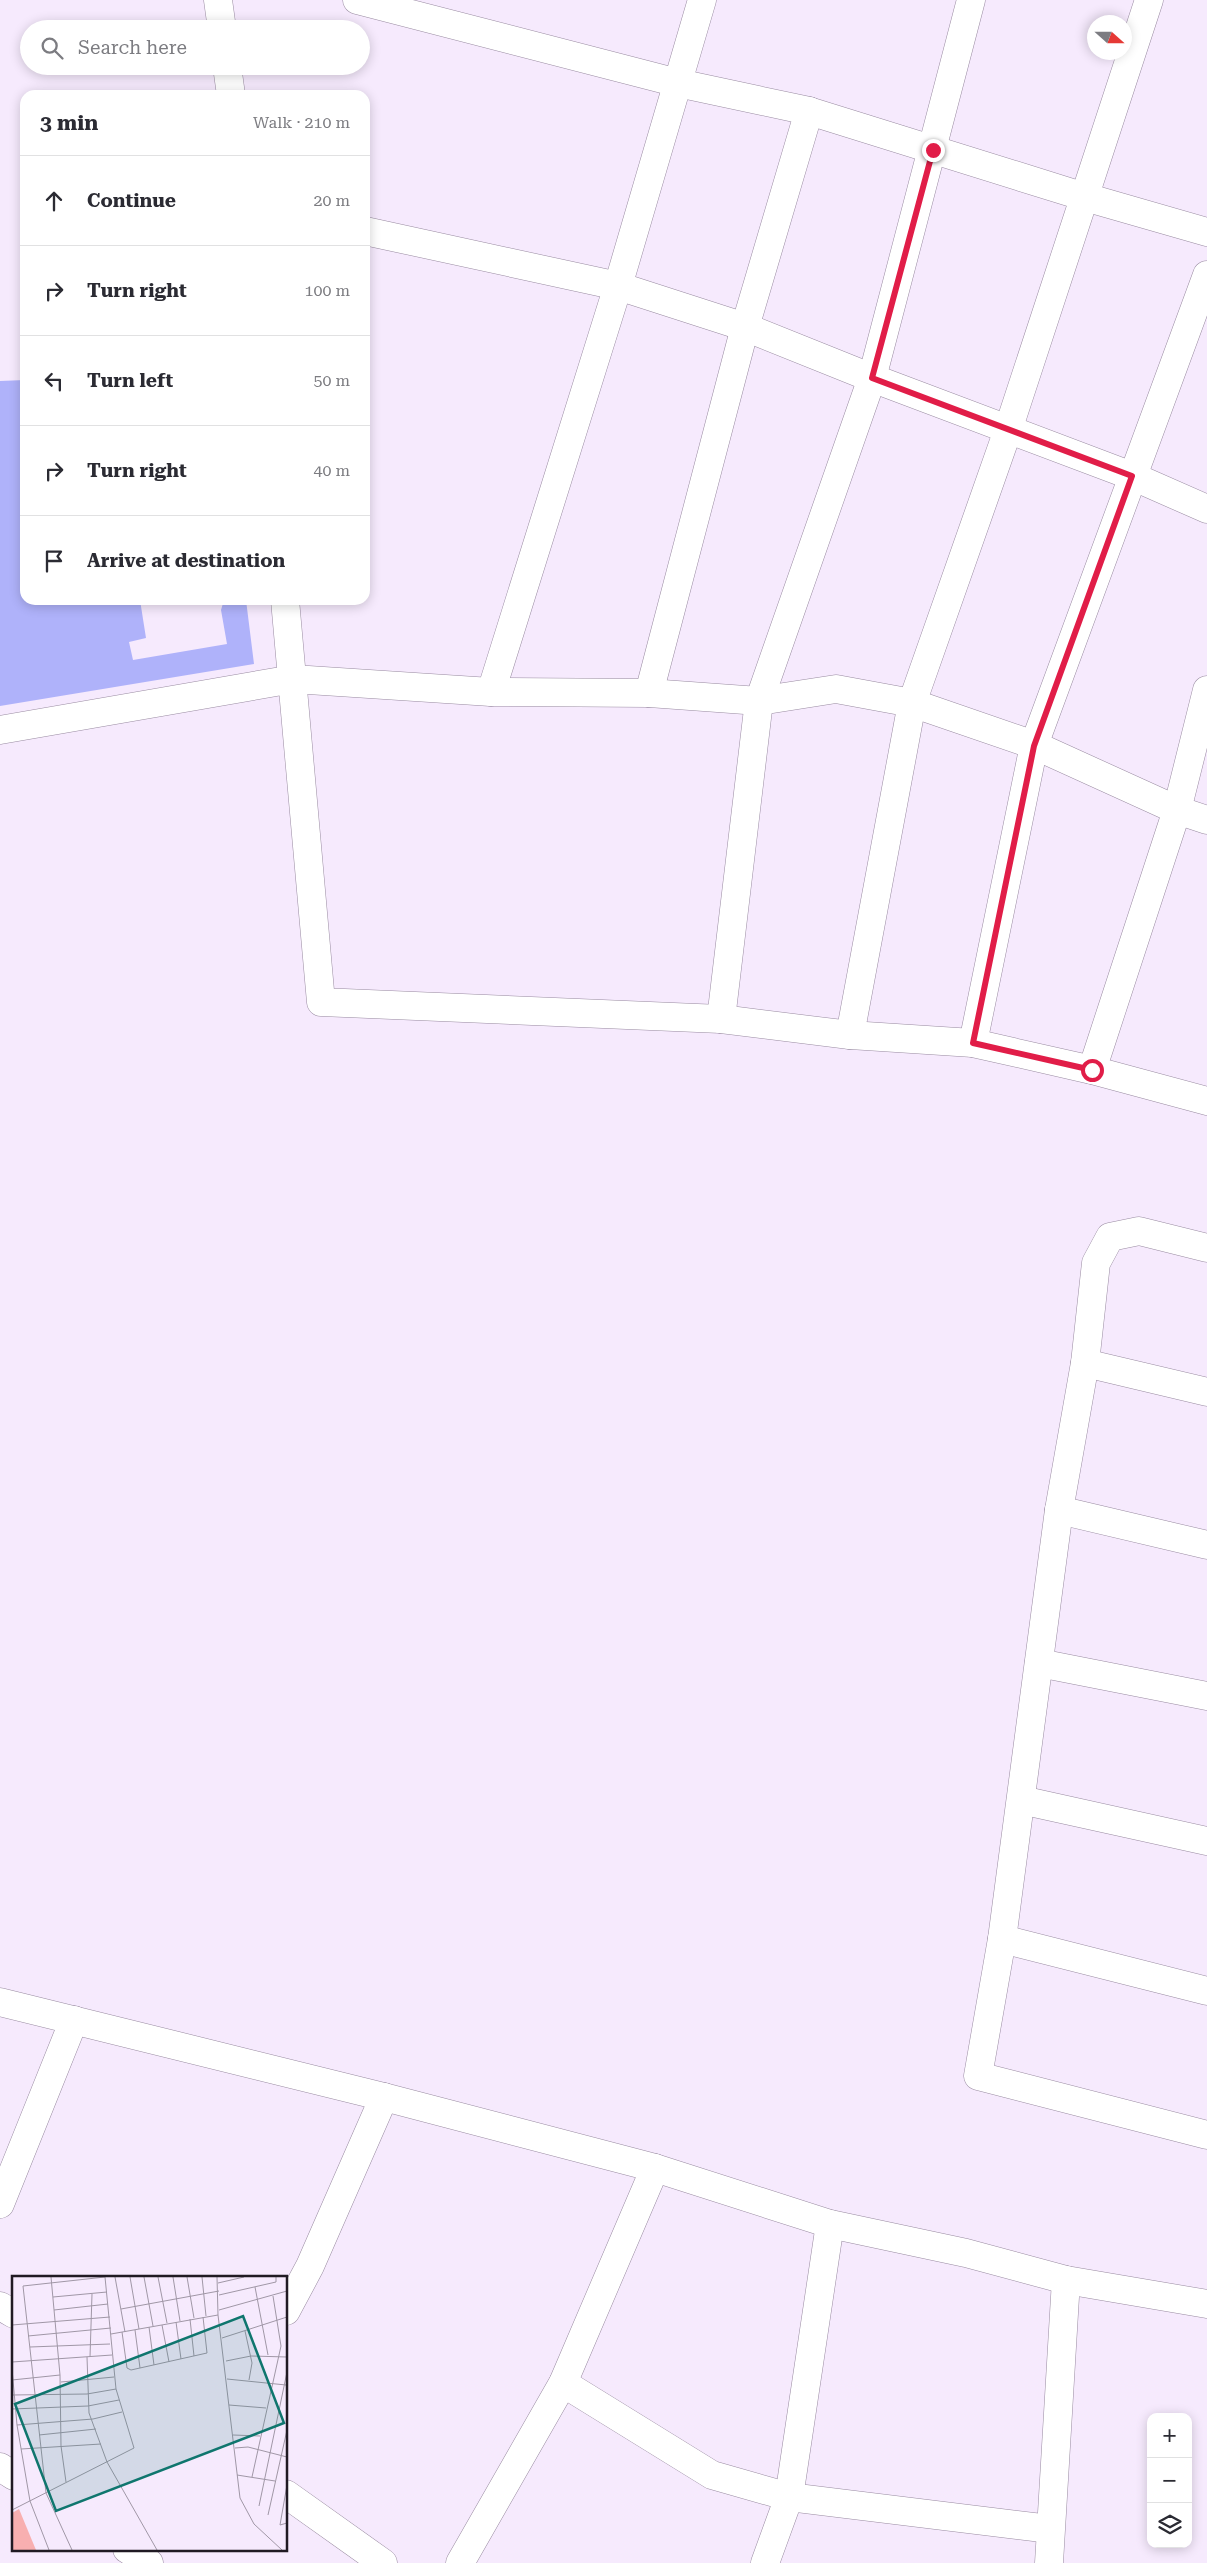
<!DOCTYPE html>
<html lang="en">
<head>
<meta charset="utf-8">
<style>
  :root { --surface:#fff; --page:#f7f7f7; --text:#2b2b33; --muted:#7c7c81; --line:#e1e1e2 }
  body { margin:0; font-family:"Roboto Serif",serif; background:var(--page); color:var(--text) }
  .controls { position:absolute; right:15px; bottom:15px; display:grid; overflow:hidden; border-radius:10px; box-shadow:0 2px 12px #0003 }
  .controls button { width:45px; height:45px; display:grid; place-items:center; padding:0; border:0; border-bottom:1px solid var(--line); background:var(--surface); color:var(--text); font:25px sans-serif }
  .compass { position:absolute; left:1087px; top:15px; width:45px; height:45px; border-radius:50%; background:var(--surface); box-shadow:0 2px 12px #0003; rotate:111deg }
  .stop { position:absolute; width:15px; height:15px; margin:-11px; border:4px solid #e11d48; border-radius:50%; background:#fff }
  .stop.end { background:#e11d48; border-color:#fff; box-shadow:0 1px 5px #0008 }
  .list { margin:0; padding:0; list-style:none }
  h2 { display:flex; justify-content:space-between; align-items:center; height:65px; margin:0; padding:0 20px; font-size:21px }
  h2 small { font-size:16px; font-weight:400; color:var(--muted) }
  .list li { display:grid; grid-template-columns:32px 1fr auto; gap:15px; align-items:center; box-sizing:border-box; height:90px; padding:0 20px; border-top:1px solid var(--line) }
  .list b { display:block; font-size:19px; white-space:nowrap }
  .list em { font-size:16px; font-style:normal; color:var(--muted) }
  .icon { flex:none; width:28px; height:28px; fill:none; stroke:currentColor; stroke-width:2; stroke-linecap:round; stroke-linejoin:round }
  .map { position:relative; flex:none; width:1207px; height:2563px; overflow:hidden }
  .search { position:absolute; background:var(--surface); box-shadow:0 2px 12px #0003; left:20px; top:20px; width:350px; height:55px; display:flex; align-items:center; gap:12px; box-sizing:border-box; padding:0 18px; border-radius:28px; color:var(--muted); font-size:19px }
  .panel { position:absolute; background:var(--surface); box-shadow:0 2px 12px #0003; left:20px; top:90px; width:350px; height:515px; border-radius:15px }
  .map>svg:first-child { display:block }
  .building { fill:#afb2fa }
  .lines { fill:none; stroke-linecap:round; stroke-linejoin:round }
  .minor-casing { stroke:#998ba1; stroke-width:29 }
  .minor { stroke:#fff; stroke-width:28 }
  .route { stroke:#e11d48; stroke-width:6 }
  .inset-road { fill:none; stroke:#a097a6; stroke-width:1 }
  .view { fill:#0f766e; fill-opacity:0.15; stroke:#0f766e; stroke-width:2.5 }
  .inset-edge { fill:none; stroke:#201a23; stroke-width:2.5 }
</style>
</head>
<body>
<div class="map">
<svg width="1207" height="2563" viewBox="0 0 1207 2563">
  <rect width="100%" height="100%" fill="#f6eafd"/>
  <path class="building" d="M 25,380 L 25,600 L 140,600 L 146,638 L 129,642 L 133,660 L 227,644 L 221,610 L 224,600 L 246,600 L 254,664 L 0,706 L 0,381 Z"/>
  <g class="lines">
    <g class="minor-casing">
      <g id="minor">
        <path d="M 218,0 L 222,29"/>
        <path d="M 357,0 L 678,83 L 809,111 L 1085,197 L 1207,232"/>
        <path d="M 227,66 L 231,95"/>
        <path d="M 365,231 L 618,286 L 745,327 L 872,378 L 1132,476 L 1207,509"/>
        <path d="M 285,600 L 321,1002 L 721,1019 L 850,1035 L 973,1043 L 1092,1070 L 1207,1101"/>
        <path d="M 491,692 L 618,286 L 702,0"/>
        <path d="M 649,693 L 745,327 L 809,111"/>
        <path d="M 0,730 L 293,679 L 491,692 L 649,693 L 759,701 L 836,689 L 912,703 L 1034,745 L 1177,810 L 1207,820"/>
        <path d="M 721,1019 L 759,701 L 872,378 L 971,0"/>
        <path d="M 850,1035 L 912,703 L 1008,430 L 1149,0"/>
        <path d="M 973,1043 L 1034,745 L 1207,275"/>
        <path d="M 1092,1070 L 1177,810 L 1207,690"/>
        <path d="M 1207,1248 L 1139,1231 L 1110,1237 L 1096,1263 L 1085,1363 L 1059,1510 L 1002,1939 L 978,2076 L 1207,2135"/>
        <path d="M 1085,1363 L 1207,1392"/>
        <path d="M 1059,1510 L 1207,1545"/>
        <path d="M 1039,1663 L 1207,1696"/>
        <path d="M 1021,1800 L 1207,1841"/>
        <path d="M 1002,1939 L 1207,1991"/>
        <path d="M 0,2002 L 384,2097 L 655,2168 L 830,2224 L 966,2253 L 1066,2280 L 1207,2304"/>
        <path d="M 0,2204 L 74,2020"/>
        <path d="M 0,2306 L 14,2314"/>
        <path d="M 286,2311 L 310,2266 L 384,2097"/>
        <path d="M 563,2383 L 712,2475 L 789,2497 L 1050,2529"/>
        <path d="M 0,2467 L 14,2476"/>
        <path d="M 286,2494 L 383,2563"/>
        <path d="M 127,2549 L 149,2563"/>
        <path d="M 460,2563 L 563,2383 L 655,2168"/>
        <path d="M 765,2563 L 789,2497 L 830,2224"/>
        <path d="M 1049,2563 L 1066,2280"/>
      </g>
    </g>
    <use href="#minor" class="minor"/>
  </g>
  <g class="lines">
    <path class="route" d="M 933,150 L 872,378 L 1132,476 L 1034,746 L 973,1043 L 1092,1070"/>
  </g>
  <g transform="translate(12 2276)">
    <rect width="275" height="275" fill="#f6eafd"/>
    <path d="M 7,233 L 24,274 L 0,274 L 0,237 Z" fill="#f8afb0"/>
    <path class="inset-road" d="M 39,1 L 48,99 L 49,170 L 54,206M 103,1 L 113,56M 118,1 L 127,53M 132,1 L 141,50M 146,1 L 155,47M 161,1 L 168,45M 175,1 L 182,42M 190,1 L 194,40M 205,1 L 206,39 L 228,222 L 242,248 L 270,274M 206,7 L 232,1M 243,11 L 256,79M 207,19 L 264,6 L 264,1M 41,21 L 95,16M 109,33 L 207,15M 42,34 L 96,28M 207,34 L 275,15M 178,43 L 182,80M 164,46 L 169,83M 0,49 L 98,41M 150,49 L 157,86M 137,51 L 142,89M 123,54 L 128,92M 233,55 L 240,87 L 237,104M 110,56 L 115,92 L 119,94 L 195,77 L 191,41M 99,58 L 206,39M 16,60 L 99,52M 210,62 L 275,41M 18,71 L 98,68M 75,81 L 77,137 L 95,186 L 145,274M 78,81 L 80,18M 214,85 L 239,80 L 275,81M 0,86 L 100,79M 0,93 L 5,149 L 18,225 L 37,274M 215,103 L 274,109M 0,104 L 48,99M 49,106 L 102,101M 0,119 L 75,118 L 104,113M 217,129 L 254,132M 0,133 L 76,130 L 107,124M 5,149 L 81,143 L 110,136M 27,159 L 84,153M 221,159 L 248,160M 223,172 L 236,171 L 275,181M 9,173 L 89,168M 225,199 L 263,205M 240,201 L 269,70 L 261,20M 275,209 L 268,249 L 275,247M 247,230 L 275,96M 0,234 L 122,172 L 104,113 L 93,1M 256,239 L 275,154M 60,274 L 34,217 L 11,10 L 93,1"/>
    <path class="view" d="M 231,40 L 272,147 L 44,235 L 3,128 Z"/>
    <rect width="275" height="275" class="inset-edge"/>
  </g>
</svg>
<div class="controls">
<button>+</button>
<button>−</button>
<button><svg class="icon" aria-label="layers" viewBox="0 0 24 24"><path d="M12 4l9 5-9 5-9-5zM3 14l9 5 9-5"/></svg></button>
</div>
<svg class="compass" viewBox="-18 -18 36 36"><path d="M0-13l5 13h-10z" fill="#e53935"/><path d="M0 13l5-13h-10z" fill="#7c7c81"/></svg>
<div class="stop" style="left:1092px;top:1070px"></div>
<div class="stop end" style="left:933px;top:150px"></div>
<div class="search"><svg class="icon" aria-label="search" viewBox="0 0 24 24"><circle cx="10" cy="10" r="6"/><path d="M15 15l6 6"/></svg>Search here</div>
<section class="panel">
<h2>3 min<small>Walk · 210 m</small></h2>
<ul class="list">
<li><svg class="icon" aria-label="ahead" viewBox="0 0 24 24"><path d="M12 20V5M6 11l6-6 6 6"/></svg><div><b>Continue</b></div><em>20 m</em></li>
<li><svg class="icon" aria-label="right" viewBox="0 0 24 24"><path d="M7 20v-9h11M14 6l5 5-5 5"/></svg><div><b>Turn right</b></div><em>100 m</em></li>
<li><svg class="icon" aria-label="left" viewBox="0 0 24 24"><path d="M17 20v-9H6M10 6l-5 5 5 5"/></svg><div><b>Turn left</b></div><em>50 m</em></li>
<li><svg class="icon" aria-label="right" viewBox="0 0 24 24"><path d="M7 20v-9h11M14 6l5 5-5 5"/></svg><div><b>Turn right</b></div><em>40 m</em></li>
<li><svg class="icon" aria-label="arrive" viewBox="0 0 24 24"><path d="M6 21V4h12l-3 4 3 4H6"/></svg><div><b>Arrive at destination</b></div></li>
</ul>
</section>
</div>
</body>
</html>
